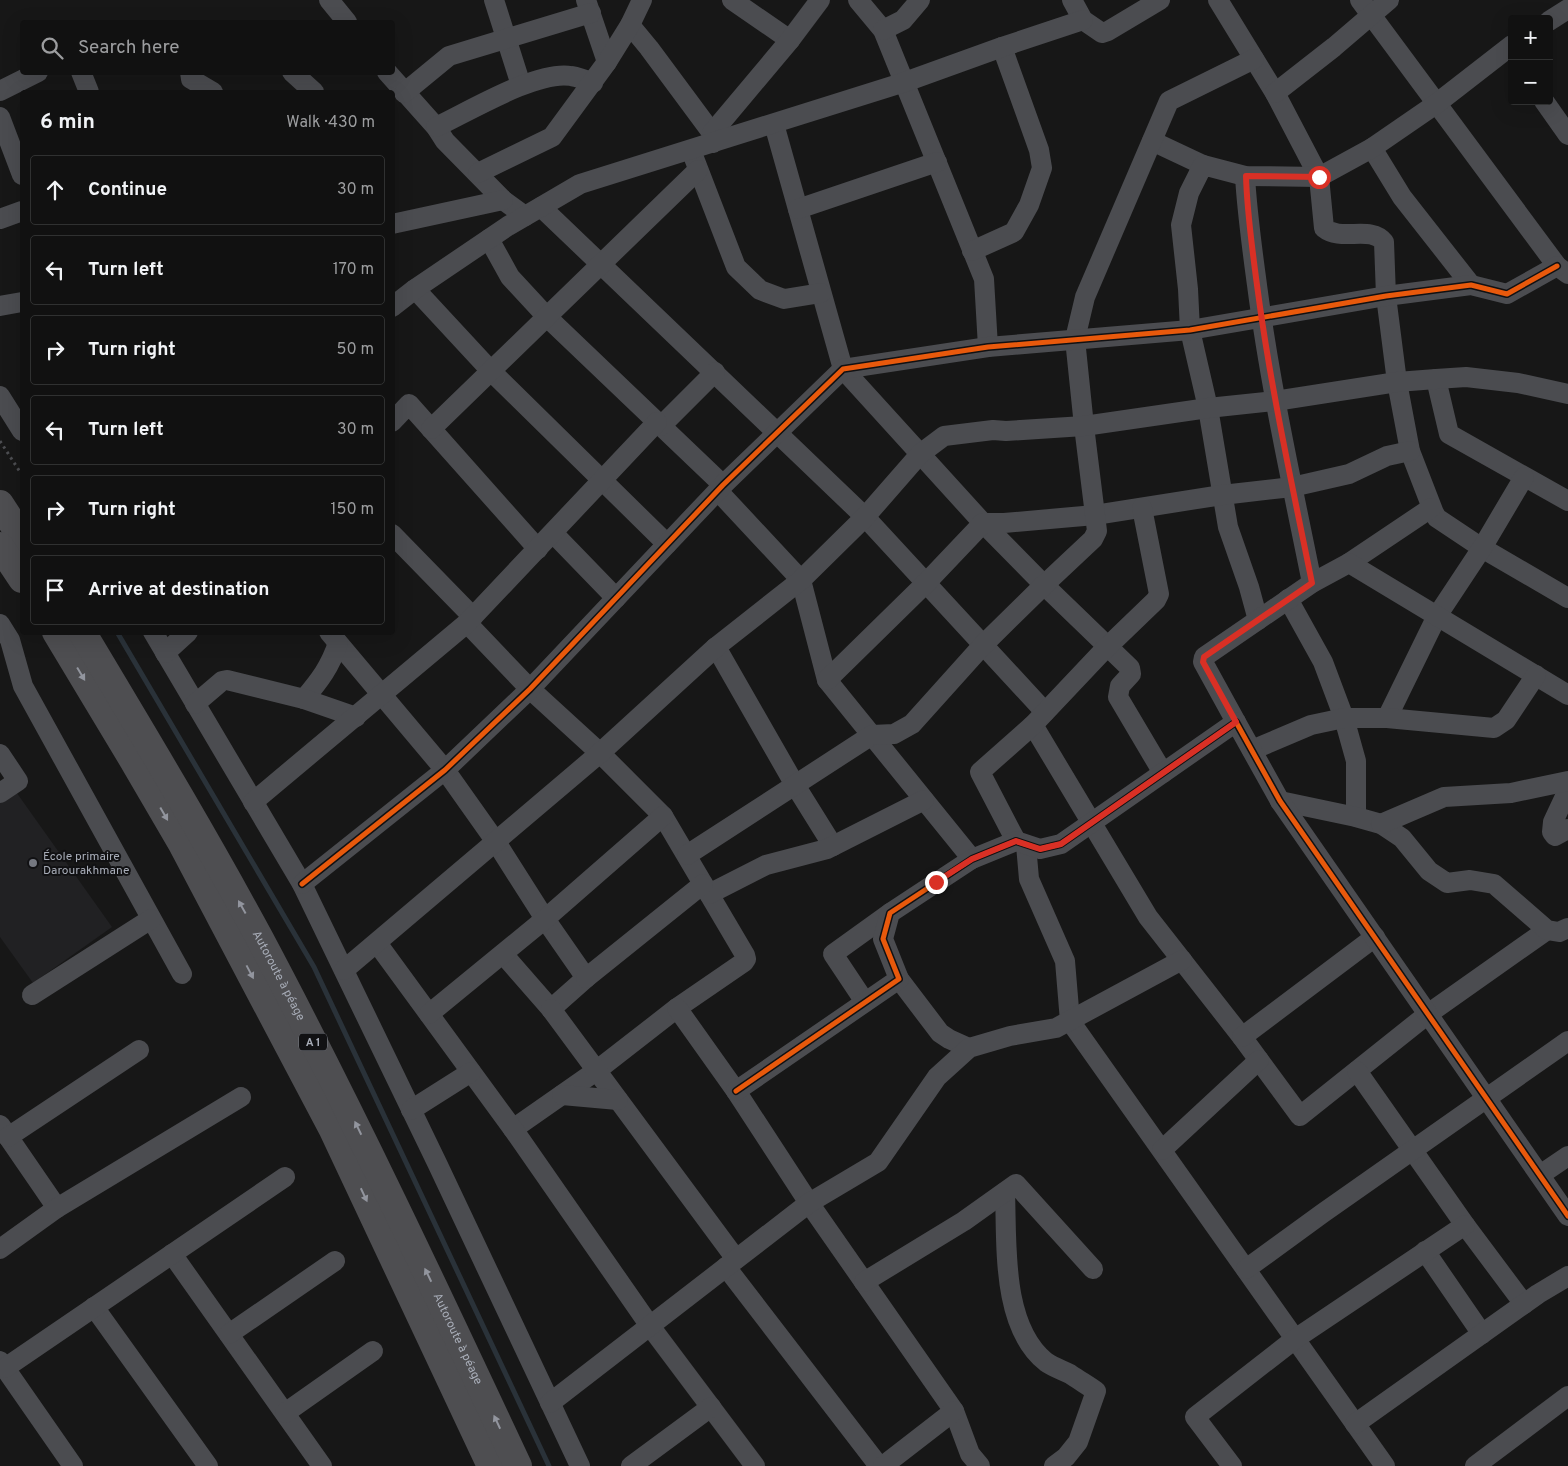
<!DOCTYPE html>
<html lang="en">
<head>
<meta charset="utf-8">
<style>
  :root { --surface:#111; --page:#1a1a1a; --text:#f1f3f6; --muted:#9c9d9f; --line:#303131 }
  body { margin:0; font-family:Overpass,sans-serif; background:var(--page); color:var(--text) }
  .controls { position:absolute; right:15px; top:15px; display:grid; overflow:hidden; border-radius:5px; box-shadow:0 5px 20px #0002 }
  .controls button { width:45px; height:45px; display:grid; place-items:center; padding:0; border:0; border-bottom:1px solid var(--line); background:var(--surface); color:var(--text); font:25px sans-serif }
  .stop { position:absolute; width:15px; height:15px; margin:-11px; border:4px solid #d93025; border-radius:50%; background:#fff }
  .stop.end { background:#d93025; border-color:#fff; box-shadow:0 1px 5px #0008 }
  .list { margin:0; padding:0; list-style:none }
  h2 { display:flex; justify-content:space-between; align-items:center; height:65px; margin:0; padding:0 20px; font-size:21px }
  h2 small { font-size:16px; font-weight:400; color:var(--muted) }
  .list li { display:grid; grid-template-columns:32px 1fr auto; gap:15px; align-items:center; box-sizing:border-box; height:70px; margin:0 10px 10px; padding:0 10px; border:1px solid var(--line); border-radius:5px }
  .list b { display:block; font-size:19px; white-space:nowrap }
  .list em { font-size:16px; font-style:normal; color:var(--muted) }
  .icon { flex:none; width:28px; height:28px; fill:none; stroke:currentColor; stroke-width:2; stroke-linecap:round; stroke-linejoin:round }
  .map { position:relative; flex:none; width:1568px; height:1466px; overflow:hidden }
  .search { position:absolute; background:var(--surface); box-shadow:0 5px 20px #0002; left:20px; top:20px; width:375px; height:55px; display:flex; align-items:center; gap:12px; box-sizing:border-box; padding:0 18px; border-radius:5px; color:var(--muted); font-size:19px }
  .panel { position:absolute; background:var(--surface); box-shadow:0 5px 20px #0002; left:20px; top:90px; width:375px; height:545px; border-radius:5px }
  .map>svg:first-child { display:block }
  .built { fill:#212123 }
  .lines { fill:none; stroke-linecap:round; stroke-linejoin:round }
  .stream { stroke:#2a3239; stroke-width:5 }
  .path { stroke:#4d4e52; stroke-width:3; stroke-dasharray:2.5 4; stroke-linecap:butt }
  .minor { stroke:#4b4c50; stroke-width:20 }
  .highway { stroke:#4e4e51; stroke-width:28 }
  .cycleway-casing { stroke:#111113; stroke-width:8 }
  .cycleway { stroke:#e8590c; stroke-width:5 }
  .oneway { fill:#92959e }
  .route { stroke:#d93025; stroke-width:6 }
  .poi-dot { fill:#757880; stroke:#111113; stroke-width:2 }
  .labels { text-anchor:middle; stroke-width:4; stroke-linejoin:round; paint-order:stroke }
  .shield { fill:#111113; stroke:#7b7e86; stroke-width:1 }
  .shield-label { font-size:11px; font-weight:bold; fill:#a8adb8 }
  .poi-label { font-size:12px; fill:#a8adb8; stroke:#111113; text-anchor:start }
  .street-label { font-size:12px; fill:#a8adb8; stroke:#111113 }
</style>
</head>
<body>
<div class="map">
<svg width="1568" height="1466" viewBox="0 0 1568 1466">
  <rect width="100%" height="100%" fill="#171717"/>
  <path class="built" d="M 14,789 L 112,927 L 33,983 L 0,937 L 0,799 Z"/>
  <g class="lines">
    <path class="stream" d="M 117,632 L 314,967 L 549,1466"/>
    <path class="path" d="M 0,441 L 22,475"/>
    <g class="minor">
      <path d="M 329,0 L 347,22"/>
      <path d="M 494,0 L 521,85"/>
      <path d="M 586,0 L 607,62"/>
      <path d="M 732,0 L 790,40"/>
      <path d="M 858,0 L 883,30 L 984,279 L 988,347"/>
      <path d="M 1072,0 L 1083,20 L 1102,33 L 1108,31 L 1160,0"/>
      <path d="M 1218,0 L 1275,93 L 1319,177 L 1324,228 C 1341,242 1371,225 1384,242 L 1386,296 L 1397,382 L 1410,451 L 1434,513 L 1437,518 L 1482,548 L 1568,598"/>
      <path d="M 1360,0 L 1557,266 L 1568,274"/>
      <path d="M 1549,21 L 1568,9"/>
      <path d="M 630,25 L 649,48 L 712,133 L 713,143"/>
      <path d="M 883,30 L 903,20 L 920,0"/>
      <path d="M 81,72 L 89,92"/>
      <path d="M 190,72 L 191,79 L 213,92"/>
      <path d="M 292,72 L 314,92"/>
      <path d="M 387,72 L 436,127 L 445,141 L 503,200 L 525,216"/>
      <path d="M 0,91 L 38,72"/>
      <path d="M 404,93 L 449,56 L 591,13"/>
      <path d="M 1275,93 L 1334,47 L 1389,0"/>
      <path d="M 1544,101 L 1568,135"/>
      <path d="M 0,117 L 22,175"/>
      <path d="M 774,124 L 843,369 L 983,523 L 1044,585 L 1130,668 L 1131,674 L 1120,686 L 1118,697 L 1163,773"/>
      <path d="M 436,127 C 468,112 537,70 571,76 C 578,77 586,80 593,83"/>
      <path d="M 712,133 L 790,40 L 820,0"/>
      <path d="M 1152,141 L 1203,165"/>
      <path d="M 1372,148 L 1402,197 L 1471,285"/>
      <path d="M 694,158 L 736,267 L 760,290 L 784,299 L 821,293"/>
      <path d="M 478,173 L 552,137 L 607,62 L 630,25 L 642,0"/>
      <path d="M 1245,176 C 1247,212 1252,248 1257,285 C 1270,385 1292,484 1312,583"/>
      <path d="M 541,207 L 865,517 L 1045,712"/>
      <path d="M 798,209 L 937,162"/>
      <path d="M 0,219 L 22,211"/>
      <path d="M 392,224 L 503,200"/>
      <path d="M 489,239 L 510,277 L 547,317 L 723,485"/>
      <path d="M 972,251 L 1014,232 L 1029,205 L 1042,168 L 1039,150 L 1002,47"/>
      <path d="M 415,289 L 491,371 L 667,544"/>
      <path d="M 0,306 L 22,302"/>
      <path d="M 392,307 L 415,289 L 508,226 L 580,184 L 905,82 L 1002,47 L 1083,20"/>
      <path d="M 1436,379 L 1449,434 L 1568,501"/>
      <path d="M 0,396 L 22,431"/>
      <path d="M 392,422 L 409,404 L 538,549"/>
      <path d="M 661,426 L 715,372"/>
      <path d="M 431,429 L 698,170"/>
      <path d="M 718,491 L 801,580 L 827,680 L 972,859"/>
      <path d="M 553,533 L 616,598"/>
      <path d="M 392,534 L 473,617"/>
      <path d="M 1349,563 L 1431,508"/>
      <path d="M 1288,599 L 1323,662 L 1344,718 L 1356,761 L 1356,817"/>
      <path d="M 1258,620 L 1249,587 L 1228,527 L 1208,408 L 1190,330 L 1188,289 L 1181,225 L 1189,193 L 1203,165 L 1245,176 L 1319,177 L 1372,148 L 1436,104 L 1512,45"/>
      <path d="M 467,623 L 530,689 L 600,753 L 663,816 L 745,955 L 746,959 L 744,962 L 677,1008 L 596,1071 L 513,1129"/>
      <path d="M 0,624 L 10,640 L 23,686 L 182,974"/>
      <path d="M 153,632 L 302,884 L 437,1163 L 580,1466"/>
      <path d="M 329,632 L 445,770 L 496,842 L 545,919 L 586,978 L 551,1009 L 503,954"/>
      <path d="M 716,647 L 795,785 L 833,846"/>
      <path d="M 165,653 L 188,632"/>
      <path d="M 827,680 L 926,583 L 983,523 L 1004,523 L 1095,515 L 1222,495 L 1292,487 L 1349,474 L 1387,456 L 1410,451"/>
      <path d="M 304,699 C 320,680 330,667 338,643"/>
      <path d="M 195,704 L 222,681 L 227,680 L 304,699 L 356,717"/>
      <path d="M 1387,718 L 1437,616 L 1482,548 L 1524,477"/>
      <path d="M 1236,722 L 1203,662 L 1204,657 L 1312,583 L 1349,563 L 1568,695"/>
      <path d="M 1033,725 L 1148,917 L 1242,1037 L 1300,1116 L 1428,1014 L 1547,930"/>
      <path d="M 1252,750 L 1311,725 L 1344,718 L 1387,718 L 1494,728 L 1506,720 L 1536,675"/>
      <path d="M 0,754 L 18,781 L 0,793"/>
      <path d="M 1568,790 L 1553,822 L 1552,832 L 1555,836 L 1568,829"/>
      <path d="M 1280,801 L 1356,817 L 1381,824 L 1402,838 L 1429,871 L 1447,883 L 1470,880 L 1494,884 L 1547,930 L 1559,932 L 1568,928"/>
      <path d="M 253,802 L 467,623 L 657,422"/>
      <path d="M 1381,824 L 1444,797 L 1511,793 L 1568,781"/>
      <path d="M 1016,841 L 980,772 L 1033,725 L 1102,652 L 1156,600 L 1159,594 L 1142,508"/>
      <path d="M 1026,845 L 1029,879 L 1065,961 L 1070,1021 L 1385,1466"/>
      <path d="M 687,855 L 872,735 L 894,734 L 912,724 L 983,645 L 1044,585 L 1093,539 L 1097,531 L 1084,426 L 1075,339 L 1085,297 L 1169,101 L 1254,59"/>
      <path d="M 302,884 L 445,770 L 530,689 L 723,485 L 843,369 L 988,347 L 1190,330 L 1386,296 L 1471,285 L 1507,294 L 1557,266"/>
      <path d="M 709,894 L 766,865 L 827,849 L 924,800"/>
      <path d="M 377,943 L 513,1129 L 650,1326 L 755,1466"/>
      <path d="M 344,970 L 600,753 L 716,647 L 801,580 L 865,517 L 920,454 L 944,436 L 993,430 L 1006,431 L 1084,426 L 1208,408 L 1275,401 L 1397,382 L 1436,379 L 1466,377 L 1518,383 L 1568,394"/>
      <path d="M 586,978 L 703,884"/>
      <path d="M 899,979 L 940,1033 L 949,1039 L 969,1048"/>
      <path d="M 32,995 L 151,919"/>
      <path d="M 865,1002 L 833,954 L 890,913"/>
      <path d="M 677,1008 L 736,1091 L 809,1203 L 954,1411 L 970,1454 L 980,1466"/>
      <path d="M 551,1009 L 736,1259"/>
      <path d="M 429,1014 L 545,919 L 663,816"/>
      <path d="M 1242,1037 L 1375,937"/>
      <path d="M 1357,1071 L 1465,1225 L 1524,1304"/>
      <path d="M 736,1091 L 899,979 L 883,939 L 890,913 L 972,859 L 1016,841 L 1040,849 L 1061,844 L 1236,722 L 1280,801 L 1568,1216"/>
      <path d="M 562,1095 L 618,1100"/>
      <path d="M 411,1110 L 471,1072"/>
      <path d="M 0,1125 L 57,1208"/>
      <path d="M 8,1137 L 139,1050"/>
      <path d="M 1162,1150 L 1259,1060"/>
      <path d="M 1540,1175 L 1568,1156"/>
      <path d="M 1005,1192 C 1007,1244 1001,1326 1046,1362 C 1053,1367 1062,1370 1070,1374 C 1079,1380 1087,1385 1096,1391 L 1078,1442 L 1066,1457 L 1054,1466"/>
      <path d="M 0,1249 L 57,1208 L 241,1097"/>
      <path d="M 1425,1251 L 1482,1334"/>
      <path d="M 172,1254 L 322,1466"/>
      <path d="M 726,1267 L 879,1466"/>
      <path d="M 1246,1269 L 1323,1213 L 1568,1041"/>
      <path d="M 864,1282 L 964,1221 L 1016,1184 L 1093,1269"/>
      <path d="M 94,1307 L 208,1466"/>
      <path d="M 229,1334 L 335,1261"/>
      <path d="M 0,1361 L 73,1466"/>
      <path d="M 5,1368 L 285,1177"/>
      <path d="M 550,1403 L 809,1203 L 878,1162 L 937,1077 L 969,1048 L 1010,1036 L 1056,1028 L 1182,960"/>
      <path d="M 285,1413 L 373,1351"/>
      <path d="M 1355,1424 L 1538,1294 L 1568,1276"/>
      <path d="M 631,1466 L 711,1407"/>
      <path d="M 883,1466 L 954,1411"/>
      <path d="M 1232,1466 L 1195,1417 L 1295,1339 L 1465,1225"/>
      <path d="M 1475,1466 L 1568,1396"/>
    </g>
    <g class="highway">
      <path d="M 0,504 L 22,538"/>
      <path d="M 0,546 L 22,579"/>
      <path d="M 56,632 L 133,760 L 182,844 L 333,1130 L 491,1466"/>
      <path id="s1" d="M 82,632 C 143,734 204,835 260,939 C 352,1112 435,1289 518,1466"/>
    </g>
    <g class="cycleway-casing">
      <g id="cycleway">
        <path d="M 302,884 L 445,770 L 530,689 L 723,485 L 843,369 L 988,347 L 1190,330 L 1386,296 L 1471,285 L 1507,294 L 1557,266"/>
        <path d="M 736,1091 L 899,979 L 883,939 L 890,913 L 972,859 L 1016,841 L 1040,849 L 1061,844 L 1236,722 L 1280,801 L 1568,1216"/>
      </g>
    </g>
    <use href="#cycleway" class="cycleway"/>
  </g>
  <defs><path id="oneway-solid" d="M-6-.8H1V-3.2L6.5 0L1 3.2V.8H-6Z" transform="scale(1.25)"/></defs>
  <g class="oneway">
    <use href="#oneway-solid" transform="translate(81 674) rotate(59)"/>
    <use href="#oneway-solid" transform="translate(164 814) rotate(60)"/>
    <use href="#oneway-solid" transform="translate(242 907) rotate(-119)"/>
    <use href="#oneway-solid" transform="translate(250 972) rotate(62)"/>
    <use href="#oneway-solid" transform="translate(358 1128) rotate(-116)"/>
    <use href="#oneway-solid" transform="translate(364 1195) rotate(65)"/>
    <use href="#oneway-solid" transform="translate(428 1275) rotate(-116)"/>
    <use href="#oneway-solid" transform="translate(497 1422) rotate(-115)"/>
  </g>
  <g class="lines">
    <path class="route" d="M 936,882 L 972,859 L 1016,841 L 1040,849 L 1061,844 L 1236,722 L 1203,662 L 1204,657 L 1312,583 C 1292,484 1270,385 1257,285 C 1252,248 1247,212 1246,176 L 1319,177"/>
  </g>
  <circle class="poi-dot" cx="33" cy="863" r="5"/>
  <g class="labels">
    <rect class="shield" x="299" y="1033.5" width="28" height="17" rx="4"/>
    <g class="shield-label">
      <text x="313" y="1046">A 1</text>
    </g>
    <g class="poi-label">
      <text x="43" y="860">École primaire<tspan x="43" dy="14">Darourakhmane</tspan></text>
    </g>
    <g class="street-label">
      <text dy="4" stroke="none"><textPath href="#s1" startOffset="396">Autoroute à péage</textPath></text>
      <text dy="4" stroke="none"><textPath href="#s1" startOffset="801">Autoroute à péage</textPath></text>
    </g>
  </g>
</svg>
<div class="controls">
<button>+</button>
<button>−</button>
</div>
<div class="stop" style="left:1319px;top:177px"></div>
<div class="stop end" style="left:936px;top:882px"></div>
<div class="search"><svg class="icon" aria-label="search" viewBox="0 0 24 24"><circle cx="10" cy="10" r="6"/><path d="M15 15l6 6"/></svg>Search here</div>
<section class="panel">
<h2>6 min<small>Walk · 430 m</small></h2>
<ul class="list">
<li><svg class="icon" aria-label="ahead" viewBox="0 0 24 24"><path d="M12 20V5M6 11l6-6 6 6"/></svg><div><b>Continue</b></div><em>30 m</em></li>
<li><svg class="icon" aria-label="left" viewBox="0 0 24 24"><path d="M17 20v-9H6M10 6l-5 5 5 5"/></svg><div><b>Turn left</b></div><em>170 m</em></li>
<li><svg class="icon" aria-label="right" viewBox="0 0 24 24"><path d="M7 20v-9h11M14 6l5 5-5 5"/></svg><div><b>Turn right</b></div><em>50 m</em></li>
<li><svg class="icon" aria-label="left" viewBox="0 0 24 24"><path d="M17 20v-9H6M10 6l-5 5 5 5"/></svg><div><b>Turn left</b></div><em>30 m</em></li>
<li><svg class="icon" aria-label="right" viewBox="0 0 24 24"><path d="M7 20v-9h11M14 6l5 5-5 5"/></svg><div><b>Turn right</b></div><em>150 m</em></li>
<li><svg class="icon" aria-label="arrive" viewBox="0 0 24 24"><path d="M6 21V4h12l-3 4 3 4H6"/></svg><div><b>Arrive at destination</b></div></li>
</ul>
</section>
</div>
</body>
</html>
